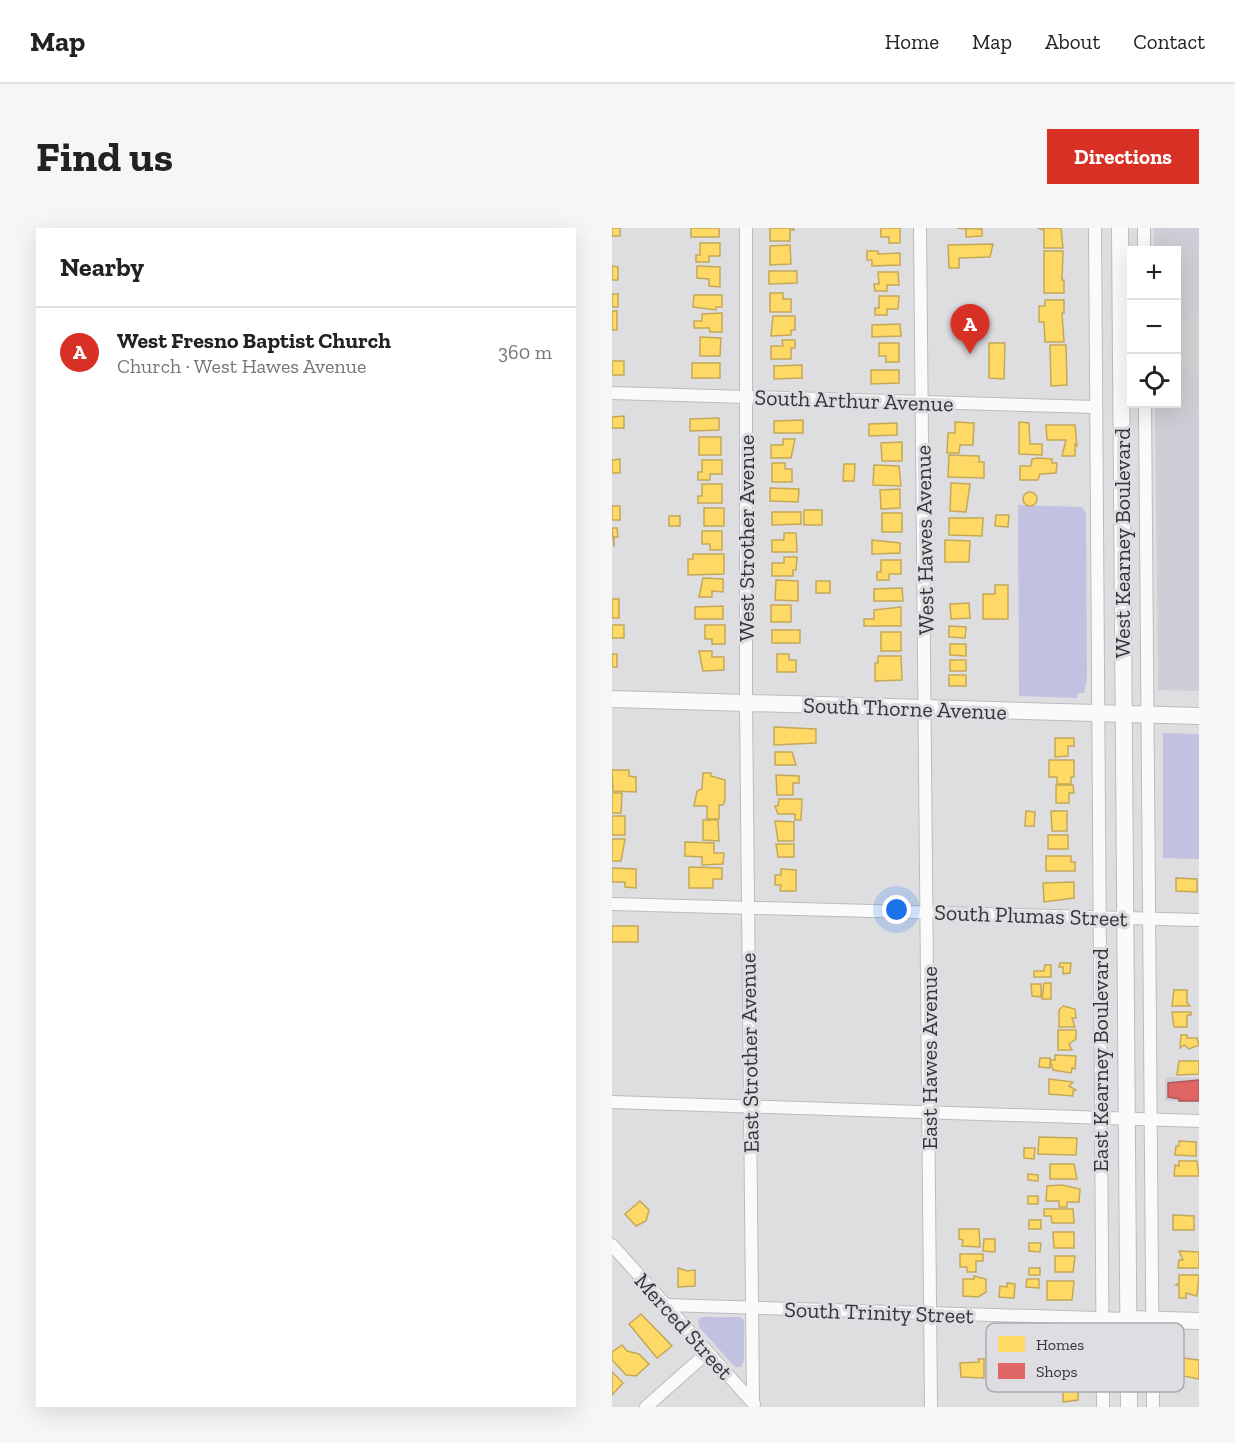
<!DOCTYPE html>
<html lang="en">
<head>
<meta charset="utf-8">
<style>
  :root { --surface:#fff; --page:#f6f6f6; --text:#222; --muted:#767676; --line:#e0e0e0; --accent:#d93025 }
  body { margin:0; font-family:"Zilla Slab",serif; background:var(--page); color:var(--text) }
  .controls { position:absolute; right:18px; top:18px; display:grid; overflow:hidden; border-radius:0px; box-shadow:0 6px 24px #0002 }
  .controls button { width:54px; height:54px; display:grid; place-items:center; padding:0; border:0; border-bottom:2px solid var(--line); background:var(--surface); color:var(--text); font:30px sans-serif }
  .you { position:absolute; left:285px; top:682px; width:21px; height:21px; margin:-15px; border:4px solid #fff; border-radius:50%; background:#1a73e8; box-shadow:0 0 0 9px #1a73e833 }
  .badge { display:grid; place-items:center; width:39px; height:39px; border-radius:50%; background:var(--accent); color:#fff; font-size:20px; font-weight:700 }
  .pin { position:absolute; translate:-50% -50px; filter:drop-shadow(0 2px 3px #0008) }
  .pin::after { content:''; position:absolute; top:32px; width:21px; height:18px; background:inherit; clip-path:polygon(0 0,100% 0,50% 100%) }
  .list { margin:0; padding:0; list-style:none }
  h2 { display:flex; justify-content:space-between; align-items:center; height:78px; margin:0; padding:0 24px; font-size:26px }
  h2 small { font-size:20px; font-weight:400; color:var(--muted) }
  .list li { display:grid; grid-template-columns:39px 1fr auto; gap:18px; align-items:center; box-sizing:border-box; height:90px; padding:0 24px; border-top:2px solid var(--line) }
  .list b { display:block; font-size:22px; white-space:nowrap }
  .list p { margin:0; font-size:20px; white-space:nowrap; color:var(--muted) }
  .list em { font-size:20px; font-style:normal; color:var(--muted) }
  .icon { flex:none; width:33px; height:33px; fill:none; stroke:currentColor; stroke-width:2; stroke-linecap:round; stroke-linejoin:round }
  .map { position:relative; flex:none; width:587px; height:1179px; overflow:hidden; border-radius:0px }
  header { display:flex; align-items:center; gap:36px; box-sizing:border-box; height:84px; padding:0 30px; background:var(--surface); border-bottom:2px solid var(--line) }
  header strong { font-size:28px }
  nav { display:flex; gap:33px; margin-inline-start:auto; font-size:21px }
  .intro { display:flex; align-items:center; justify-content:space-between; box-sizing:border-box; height:144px; padding:0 36px }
  h1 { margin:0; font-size:42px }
  .button { padding:15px 27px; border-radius:0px; background:var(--accent); color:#fff; font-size:21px; font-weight:700 }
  main { display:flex; gap:36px; padding:0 36px }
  aside { flex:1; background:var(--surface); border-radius:0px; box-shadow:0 6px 24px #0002 }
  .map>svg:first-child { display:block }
  .built { fill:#ceced6 }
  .green { fill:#c1c1e1 }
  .homes { fill:#ffd966; stroke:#c3a858; stroke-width:1.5 }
  .shops { fill:#e06666; stroke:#ad5858; stroke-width:1.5 }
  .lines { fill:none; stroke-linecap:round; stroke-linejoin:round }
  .taxiway { stroke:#d1d1d4; stroke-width:28 }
  .street-casing { stroke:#bcbcbe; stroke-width:14 }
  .secondary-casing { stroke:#bcbcbe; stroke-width:18 }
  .street { stroke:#fafafa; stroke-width:12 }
  .secondary { stroke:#fafafa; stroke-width:16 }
  .labels { text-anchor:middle; stroke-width:6; stroke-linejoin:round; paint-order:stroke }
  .street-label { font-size:22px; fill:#363638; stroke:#dddde2 }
  .key { fill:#dddde2; stroke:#ababaf; stroke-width:1.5 }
  .key-label { font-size:16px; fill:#363638 }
</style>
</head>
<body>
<header>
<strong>Map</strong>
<nav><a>Home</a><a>Map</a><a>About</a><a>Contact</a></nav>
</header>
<div class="intro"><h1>Find us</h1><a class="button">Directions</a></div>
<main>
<aside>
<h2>Nearby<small></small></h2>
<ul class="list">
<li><span class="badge">A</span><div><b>West Fresno Baptist Church</b><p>Church · West Hawes Avenue</p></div><em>360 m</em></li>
</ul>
</aside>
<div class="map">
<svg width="587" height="1179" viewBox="0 0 587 1179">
  <rect width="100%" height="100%" fill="#dedee1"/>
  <g class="built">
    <path d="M 542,0 L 587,0 L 587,463 L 546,462 L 543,176 L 564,176 L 564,22 L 542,22 Z"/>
    <path d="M 553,849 L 587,850 L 587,873 L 553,873 Z"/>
  </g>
  <g class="green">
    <path d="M 406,277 L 470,279 L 474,285 L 475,449 L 472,465 L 466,465 L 465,470 L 407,468 Z"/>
    <path d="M 551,505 L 587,506 L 587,631 L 551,630 Z"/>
    <path d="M 91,1089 L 128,1089 L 132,1092 L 132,1133 L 129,1139 L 123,1139 L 87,1099 L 86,1092 Z"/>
  </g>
  <g class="homes">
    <rect x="0" y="0" width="8" height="8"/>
    <rect x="79" y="0" width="28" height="9"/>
    <path d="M 158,0 L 182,0 L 182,2 L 178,2 L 178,13 L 158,13 Z"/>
    <path d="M 269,0 L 288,0 L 288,15 L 277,15 L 277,9 L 269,9 Z"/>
    <path d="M 345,0 L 370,1 L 370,8 L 354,9 L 354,1 Z"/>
    <path d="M 426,0 L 449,0 L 451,20 L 432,20 L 432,2 Z"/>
    <path d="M 88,15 L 108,15 L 108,28 L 97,28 L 97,34 L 84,34 L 84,27 L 88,27 Z"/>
    <path d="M 381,16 L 378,29 L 347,30 L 347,40 L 337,40 L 336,17 Z"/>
    <path d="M 178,17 L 179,36 L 158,37 L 158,18 Z"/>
    <path d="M 255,23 L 266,23 L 266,26 L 288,25 L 288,37 L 260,38 L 260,32 L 255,32 Z"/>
    <path d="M 432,23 L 451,23 L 450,52 L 452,52 L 452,65 L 432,65 Z"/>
    <path d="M 0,38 L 6,39 L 6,52 L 0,52 Z"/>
    <path d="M 85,38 L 108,39 L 108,59 L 97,58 L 97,51 L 85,50 Z"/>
    <path d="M 157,43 L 185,43 L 185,55 L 157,56 Z"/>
    <path d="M 266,44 L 286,44 L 287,57 L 275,57 L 275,63 L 263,63 L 262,56 L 267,56 Z"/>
    <path d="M 158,65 L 171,65 L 171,71 L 179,71 L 179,84 L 158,84 Z"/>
    <rect x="0" y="66" width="6" height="13"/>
    <path d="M 82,67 L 110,67 L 110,79 L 104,79 L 104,82 L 81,79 Z"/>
    <path d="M 267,68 L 287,68 L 286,81 L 275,81 L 275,87 L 263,87 L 263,80 L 267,80 Z"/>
    <path d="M 433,72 L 452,72 L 452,85 L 450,85 L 452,114 L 433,114 L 432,94 L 427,94 L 427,78 L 433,78 Z"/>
    <rect x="0" y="83" width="5" height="19"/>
    <path d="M 110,85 L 110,104 L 98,104 L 97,100 L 82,100 L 82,93 L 90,93 L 90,86 Z"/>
    <path d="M 161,88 L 183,88 L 183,102 L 179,102 L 179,107 L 159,108 Z"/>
    <path d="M 288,96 L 289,108 L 260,109 L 260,97 Z"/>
    <path d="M 88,109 L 109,110 L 108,128 L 88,128 Z"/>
    <path d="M 170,112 L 183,112 L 183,120 L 179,120 L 179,131 L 159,131 L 159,118 L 171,118 Z"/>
    <path d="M 267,115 L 287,115 L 287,134 L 274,134 L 274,128 L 267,128 Z"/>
    <path d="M 377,115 L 393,115 L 392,151 L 377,150 Z"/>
    <path d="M 438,117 L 454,117 L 455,157 L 439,158 Z"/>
    <rect x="0" y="133" width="12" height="14"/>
    <rect x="80" y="135" width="28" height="15"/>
    <path d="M 190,137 L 190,150 L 162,151 L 162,138 Z"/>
    <path d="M 259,142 L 287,142 L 287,155 L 259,156 Z"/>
    <path d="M 12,188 L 12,200 L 0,200 L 0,189 Z"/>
    <path d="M 107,190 L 107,202 L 78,203 L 78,191 Z"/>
    <path d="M 191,192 L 191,205 L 162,205 L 162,193 Z"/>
    <path d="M 343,194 L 362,195 L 361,217 L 348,217 L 347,225 L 335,225 L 336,205 L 343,205 Z"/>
    <path d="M 407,194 L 417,195 L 418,216 L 430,216 L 430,227 L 407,226 Z"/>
    <path d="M 285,195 L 285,207 L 257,208 L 257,196 Z"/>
    <path d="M 434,197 L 463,197 L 465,218 L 463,216 L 463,228 L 450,228 L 454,212 L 435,212 Z"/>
    <rect x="87" y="209" width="22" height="18"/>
    <path d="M 171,211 L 183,211 L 179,230 L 159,230 L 159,217 L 171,217 Z"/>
    <path d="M 290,214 L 290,233 L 270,233 L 269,215 Z"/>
    <path d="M 337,227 L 367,228 L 367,234 L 372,234 L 372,250 L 336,249 Z"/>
    <path d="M 426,230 L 440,231 L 440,235 L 445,235 L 444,245 L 428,246 L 426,252 L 408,252 L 408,238 L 419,238 L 420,231 Z"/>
    <path d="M 8,231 L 8,245 L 0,245 L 0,232 Z"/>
    <path d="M 90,232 L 110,232 L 110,246 L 98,246 L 98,252 L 86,252 L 86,244 L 90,244 Z"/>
    <path d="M 160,235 L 173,235 L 173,241 L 180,241 L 180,254 L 160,254 Z"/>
    <path d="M 232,236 L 243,236 L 242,253 L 231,253 Z"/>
    <path d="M 262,237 L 287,238 L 289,258 L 261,257 Z"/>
    <path d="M 339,255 L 358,256 L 354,284 L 338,283 Z"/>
    <path d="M 90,256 L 110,256 L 110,275 L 86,275 L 86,268 L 90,268 Z"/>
    <path d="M 158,260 L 187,261 L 186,274 L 158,273 Z"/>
    <path d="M 288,261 L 288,280 L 269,281 L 268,262 Z"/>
    <circle cx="418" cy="271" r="7"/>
    <rect x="0" y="278" width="8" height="14"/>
    <rect x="92" y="280" width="20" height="18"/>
    <rect x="192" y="282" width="18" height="15"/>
    <path d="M 160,284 L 189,284 L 189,296 L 160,297 Z"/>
    <rect x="270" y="285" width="20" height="19"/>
    <path d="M 384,287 L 397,287 L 396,299 L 383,298 Z"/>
    <rect x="57" y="288" width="11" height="10"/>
    <path d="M 337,290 L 371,290 L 370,308 L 337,307 Z"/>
    <path d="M 0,300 L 5,300 L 6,309 L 2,309 L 2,319 Z"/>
    <path d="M 90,303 L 110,303 L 110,322 L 98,322 L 98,316 L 90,316 Z"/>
    <path d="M 172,305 L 184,305 L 185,324 L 160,324 L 160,312 L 172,312 Z"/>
    <path d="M 260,312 L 288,315 L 288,325 L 260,326 Z"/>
    <path d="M 333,312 L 358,313 L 357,334 L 333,334 Z"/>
    <path d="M 81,326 L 112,326 L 112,346 L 76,347 L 76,331 L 81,331 Z"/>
    <path d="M 172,329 L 185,329 L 184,342 L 181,342 L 181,348 L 160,348 L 160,335 L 172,335 Z"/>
    <path d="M 269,332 L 289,332 L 289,346 L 277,346 L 277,352 L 265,352 L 265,344 L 269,344 Z"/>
    <path d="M 91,350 L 111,351 L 111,364 L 100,363 L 100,369 L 87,369 Z"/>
    <path d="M 164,352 L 186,353 L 186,373 L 163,372 Z"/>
    <rect x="204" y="353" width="14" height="12"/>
    <path d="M 383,357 L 396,357 L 396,391 L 371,391 L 371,366 L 383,366 Z"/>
    <path d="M 290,360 L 291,373 L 262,373 L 262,361 Z"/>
    <rect x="0" y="371" width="7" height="19"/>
    <path d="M 357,375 L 358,390 L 339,391 L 338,376 Z"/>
    <rect x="159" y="377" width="20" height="17"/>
    <path d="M 111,378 L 111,391 L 83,391 L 83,379 Z"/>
    <path d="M 289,379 L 289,398 L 252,398 L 252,391 L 262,391 L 262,382 Z"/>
    <rect x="0" y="397" width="12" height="13"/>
    <path d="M 93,397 L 113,397 L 113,416 L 100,416 L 100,411 L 93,411 Z"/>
    <path d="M 337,398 L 354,399 L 353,410 L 337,409 Z"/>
    <rect x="160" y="402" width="28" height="13"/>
    <rect x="269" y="404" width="20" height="19"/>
    <path d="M 338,416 L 354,416 L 354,428 L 338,427 Z"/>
    <path d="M 87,423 L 100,423 L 100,429 L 112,429 L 112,442 L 91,443 Z"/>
    <rect x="0" y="426" width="5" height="13"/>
    <path d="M 165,426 L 177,426 L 177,432 L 184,432 L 184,444 L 165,444 Z"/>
    <path d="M 266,428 L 289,428 L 290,452 L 263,453 L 263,435 L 266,435 Z"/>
    <rect x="338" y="432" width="16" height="11"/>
    <rect x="337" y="447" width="17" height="11"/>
    <path d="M 162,499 L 204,501 L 204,515 L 162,517 Z"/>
    <path d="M 443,510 L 462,510 L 462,518 L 456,518 L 456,528 L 443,529 Z"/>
    <path d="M 163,524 L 180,524 L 184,537 L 163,537 Z"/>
    <path d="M 437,532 L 462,532 L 462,549 L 459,549 L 459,556 L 445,556 L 445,549 L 437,549 Z"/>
    <path d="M 0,542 L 17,542 L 17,548 L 24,549 L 24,564 L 1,563 Z"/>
    <path d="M 91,545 L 99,545 L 99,548 L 113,552 L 113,572 L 111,577 L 107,577 L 107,591 L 95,591 L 95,578 L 82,578 L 85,563 L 90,561 Z"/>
    <path d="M 164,547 L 187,548 L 187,555 L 181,555 L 181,567 L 165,567 Z"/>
    <path d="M 444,557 L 461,557 L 462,565 L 457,565 L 457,575 L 444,575 Z"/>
    <path d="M 0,565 L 10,565 L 9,585 L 0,585 Z"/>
    <path d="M 167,571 L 190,571 L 189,592 L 183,592 L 183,586 L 166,586 L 163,578 L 166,578 Z"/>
    <path d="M 414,583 L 423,584 L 422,598 L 413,598 Z"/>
    <path d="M 439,583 L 455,583 L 455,603 L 440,603 Z"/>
    <rect x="0" y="588" width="13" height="19"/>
    <path d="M 91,592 L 106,592 L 107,613 L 91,612 Z"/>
    <path d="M 163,593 L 182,594 L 182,613 L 166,613 Z"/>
    <rect x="436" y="607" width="20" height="14"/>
    <path d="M 0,611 L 13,611 L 9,633 L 0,633 Z"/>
    <path d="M 73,614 L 102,615 L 102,625 L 112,625 L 111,636 L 90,637 L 90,629 L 73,628 Z"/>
    <path d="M 164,616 L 182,616 L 182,629 L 166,629 Z"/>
    <path d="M 434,628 L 459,628 L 459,634 L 463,634 L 463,643 L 434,643 Z"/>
    <path d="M 77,639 L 110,640 L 110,651 L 101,651 L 101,660 L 77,660 Z"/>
    <path d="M 0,640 L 24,641 L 24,660 L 13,659 L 13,654 L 0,654 Z"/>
    <path d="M 169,641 L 184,642 L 184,663 L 168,663 L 169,657 L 163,657 L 163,647 L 169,647 Z"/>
    <path d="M 564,650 L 585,651 L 585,664 L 564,663 Z"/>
    <path d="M 462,654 L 462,670 L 432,674 L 431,655 Z"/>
    <rect x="0" y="698" width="26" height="16"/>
    <path d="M 448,735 L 459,735 L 458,745 L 451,746 L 451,739 L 447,739 Z"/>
    <path d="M 433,737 L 439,737 L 439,749 L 422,749 L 422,743 L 432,743 Z"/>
    <path d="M 432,755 L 439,755 L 439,771 L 430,771 Z"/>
    <path d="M 419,756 L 429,756 L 429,769 L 420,768 Z"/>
    <path d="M 562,762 L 575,762 L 575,775 L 578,778 L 560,778 Z"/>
    <path d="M 451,778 L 463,781 L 464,790 L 460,790 L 463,799 L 447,799 L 447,782 Z"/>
    <path d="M 560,784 L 579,784 L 579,787 L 575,787 L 575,799 L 562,799 Z"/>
    <path d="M 446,802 L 464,802 L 464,811 L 457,816 L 460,822 L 446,822 Z"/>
    <path d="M 569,807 L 575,807 L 575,810 L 585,810 L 587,817 L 577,821 L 572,817 L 568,820 Z"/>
    <path d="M 443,827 L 464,828 L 463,841 L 460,840 L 459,845 L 441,842 L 438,832 L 443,832 Z"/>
    <path d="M 428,830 L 438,830 L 438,840 L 427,839 Z"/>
    <path d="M 567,833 L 587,833 L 587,846 L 565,847 Z"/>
    <path d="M 437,851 L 461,854 L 457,858 L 464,862 L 461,863 L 461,868 L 437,866 Z"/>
    <path d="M 427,909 L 465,910 L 464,927 L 426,926 Z"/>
    <path d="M 567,913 L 584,914 L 584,928 L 563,927 L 564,918 L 567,918 Z"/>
    <path d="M 412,920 L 423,920 L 422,931 L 412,930 Z"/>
    <path d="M 567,933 L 585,933 L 587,948 L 562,948 L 563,937 L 567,938 Z"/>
    <path d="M 438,936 L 462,936 L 465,951 L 438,951 Z"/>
    <path d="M 416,946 L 426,947 L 426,953 L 416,952 Z"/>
    <path d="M 450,957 L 468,961 L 467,974 L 455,974 L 455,979 L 447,979 L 447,973 L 434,973 L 435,958 Z"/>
    <rect x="416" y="968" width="10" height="8"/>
    <path d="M 28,973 L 37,982 L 34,993 L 24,998 L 13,986 Z"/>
    <path d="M 432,981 L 461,981 L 462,995 L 440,995 L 439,988 L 432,988 Z"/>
    <path d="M 561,987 L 582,988 L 582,1002 L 561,1002 Z"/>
    <rect x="417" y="992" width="12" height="9"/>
    <path d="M 347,1001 L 367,1001 L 368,1019 L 350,1018 L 351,1012 L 347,1011 Z"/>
    <path d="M 441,1004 L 462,1004 L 462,1020 L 442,1020 Z"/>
    <path d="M 372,1011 L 383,1011 L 383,1024 L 371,1023 Z"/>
    <path d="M 417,1015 L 429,1015 L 428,1024 L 417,1023 Z"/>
    <path d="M 567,1023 L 587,1024 L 587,1040 L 566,1040 L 567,1032 L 571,1032 Z"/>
    <path d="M 348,1026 L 371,1026 L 371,1033 L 364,1033 L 364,1044 L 355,1044 L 355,1039 L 348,1039 Z"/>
    <path d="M 443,1028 L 463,1028 L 461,1044 L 443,1044 Z"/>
    <path d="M 66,1040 L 75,1043 L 83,1042 L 83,1058 L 66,1059 Z"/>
    <rect x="417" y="1040" width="11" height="7"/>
    <path d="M 567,1047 L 587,1047 L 585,1068 L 574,1065 L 574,1070 L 567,1070 L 567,1057 L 564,1057 L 567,1055 Z"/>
    <path d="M 362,1048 L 374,1051 L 374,1064 L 366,1069 L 351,1068 L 351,1051 L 362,1051 Z"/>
    <path d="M 415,1051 L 427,1051 L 427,1060 L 414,1059 Z"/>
    <path d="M 435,1053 L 462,1053 L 460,1072 L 435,1072 Z"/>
    <path d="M 395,1055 L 403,1056 L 402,1070 L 387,1069 L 388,1058 L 395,1059 Z"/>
    <path d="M 29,1086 L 60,1118 L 45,1130 L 17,1096 Z"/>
    <path d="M 10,1117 L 15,1123 L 27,1126 L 37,1136 L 24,1148 L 14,1147 L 0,1132 L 0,1124 Z"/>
    <path d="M 571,1130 L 587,1132 L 587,1151 L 571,1148 Z"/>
    <path d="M 366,1131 L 372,1131 L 372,1150 L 349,1149 L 348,1135 L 367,1134 Z"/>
    <path d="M 0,1144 L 11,1155 L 0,1167 Z"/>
    <path d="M 451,1158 L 466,1158 L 466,1172 L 451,1174 Z"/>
  </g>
  <path class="shops" d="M 587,852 L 587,873 L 567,873 L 568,871 L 556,869 L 556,855 Z"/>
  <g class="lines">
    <path class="taxiway" d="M 587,96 L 575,115 L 578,125 L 587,136"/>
    <g class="street-casing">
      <g id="street">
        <path d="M 134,0 L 134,475 L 141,1174"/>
        <path d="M 308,0 L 319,1179"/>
        <path d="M 483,0 L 491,1179"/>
        <path d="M 532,0 L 532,22"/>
        <path d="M 0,165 L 483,179"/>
        <path d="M 533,176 L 541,1179"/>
        <path d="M 0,676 L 587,692"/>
        <path d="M 0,874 L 587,893"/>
        <path d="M 0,1017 L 142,1176"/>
        <path d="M 54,1077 L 517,1091"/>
        <path d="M 34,1179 L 95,1125"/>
      </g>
    </g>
    <g class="secondary-casing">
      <g id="secondary">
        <path d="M 508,0 L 517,1179"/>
        <path d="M 0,471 L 587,488"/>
        <path d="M 517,1091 L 587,1093"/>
      </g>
    </g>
    <use href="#street" class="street"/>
    <use href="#secondary" class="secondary"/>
  </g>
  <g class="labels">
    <g class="street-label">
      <text transform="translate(242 172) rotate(2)" y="8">South Arthur Avenue</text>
      <text transform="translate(134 310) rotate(-90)" y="8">West Strother Avenue</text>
      <text transform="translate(312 312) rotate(-91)" y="8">West Hawes Avenue</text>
      <text transform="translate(510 315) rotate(-90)" y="8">West Kearney Boulevard</text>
      <text transform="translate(293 480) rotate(2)" y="8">South Thorne Avenue</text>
      <text transform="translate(419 687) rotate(2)" y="8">South Plumas Street</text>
      <text transform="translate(137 825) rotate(-91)" y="8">East Strother Avenue</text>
      <text transform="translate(317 830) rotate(-90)" y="8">East Hawes Avenue</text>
      <text transform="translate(488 832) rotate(-90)" y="8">East Kearney Boulevard</text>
      <text transform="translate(267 1084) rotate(2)" y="8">South Trinity Street</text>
      <text transform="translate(72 1098) rotate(48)" y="8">Merced Street</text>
    </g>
  </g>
  <rect x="374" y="1095" width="198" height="69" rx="9" class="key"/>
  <rect x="386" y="1108" width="27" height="16" fill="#ffd966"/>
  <rect x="386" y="1135" width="27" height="16" fill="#e06666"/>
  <g class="key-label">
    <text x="424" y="1122">Homes</text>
    <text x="424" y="1149">Shops</text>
  </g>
</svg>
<div class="controls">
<button>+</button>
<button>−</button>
<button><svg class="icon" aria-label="locate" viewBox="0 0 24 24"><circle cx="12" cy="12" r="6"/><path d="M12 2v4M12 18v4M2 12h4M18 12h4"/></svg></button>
</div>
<div class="you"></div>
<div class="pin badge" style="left:358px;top:126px">A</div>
</div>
</main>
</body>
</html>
